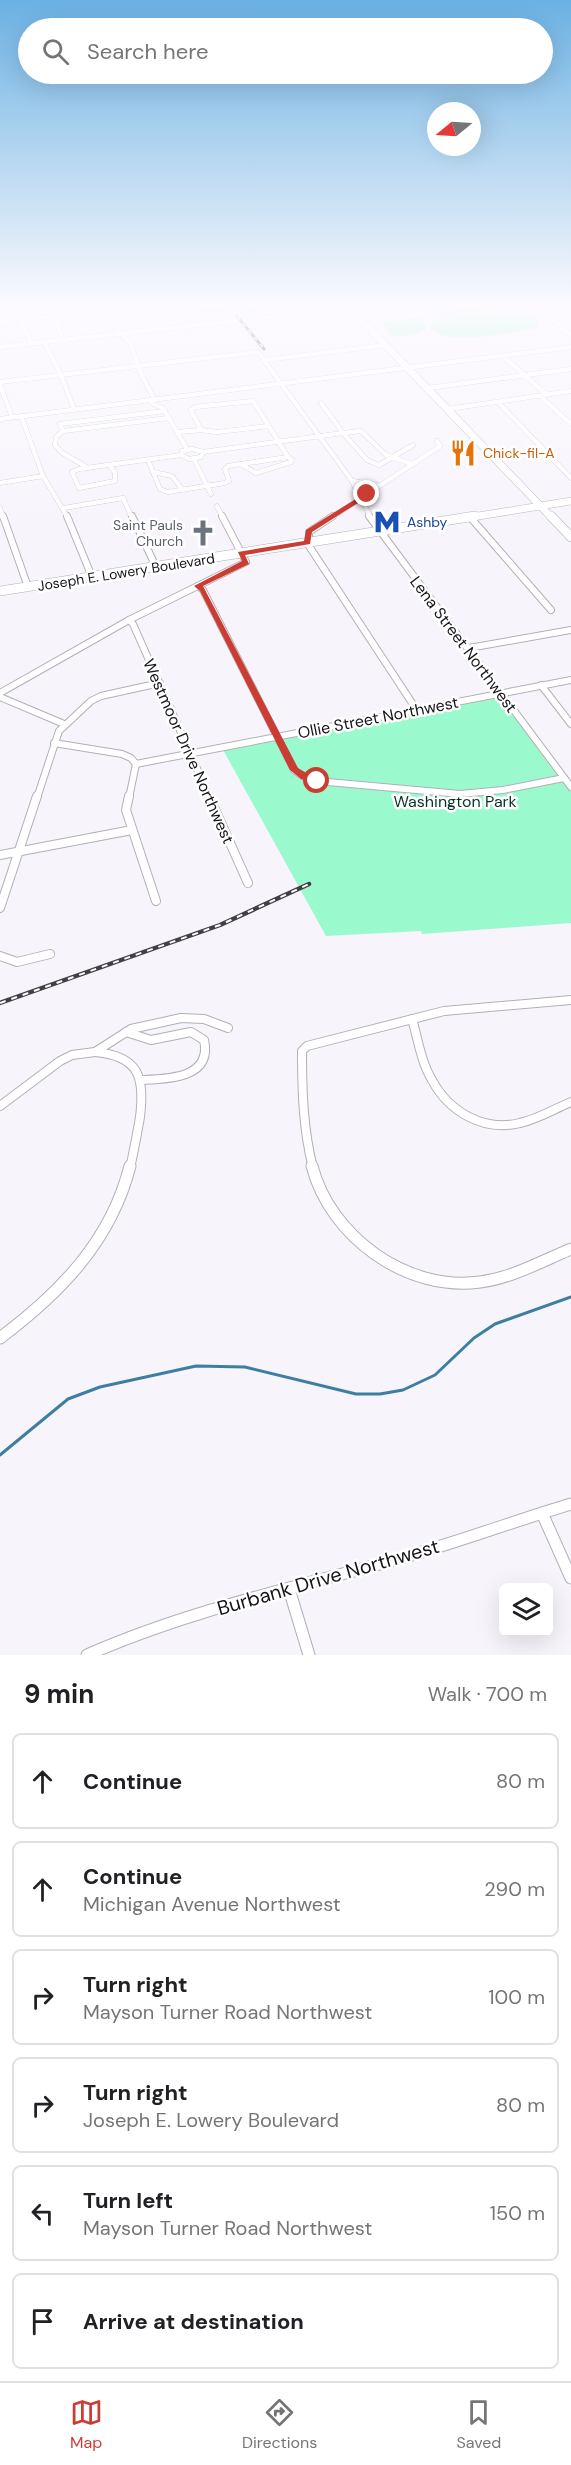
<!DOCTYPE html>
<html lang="en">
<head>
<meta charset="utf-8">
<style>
  :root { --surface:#fff; --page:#f2f2f2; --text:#202124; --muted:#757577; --line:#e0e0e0; --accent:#cb3d32 }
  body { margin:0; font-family:"DM Sans",sans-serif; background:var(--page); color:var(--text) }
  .controls { position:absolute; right:18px; bottom:18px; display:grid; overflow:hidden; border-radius:9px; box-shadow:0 6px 24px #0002 }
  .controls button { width:54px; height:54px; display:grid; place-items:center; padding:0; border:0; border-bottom:2px solid var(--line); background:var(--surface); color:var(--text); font:30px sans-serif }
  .compass { position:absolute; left:427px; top:102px; width:54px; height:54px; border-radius:50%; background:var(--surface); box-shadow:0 6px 24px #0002; rotate:252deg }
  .stop { position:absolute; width:18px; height:18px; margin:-14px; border:4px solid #cb3d32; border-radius:50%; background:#fff }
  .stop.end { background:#cb3d32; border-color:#fff; box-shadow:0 2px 6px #0008 }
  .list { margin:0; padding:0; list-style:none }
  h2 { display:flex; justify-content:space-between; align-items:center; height:78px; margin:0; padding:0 24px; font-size:26px }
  h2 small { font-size:20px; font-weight:400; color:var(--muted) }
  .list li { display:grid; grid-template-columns:39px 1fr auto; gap:18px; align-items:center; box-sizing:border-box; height:96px; margin:0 12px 12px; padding:0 12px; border:2px solid var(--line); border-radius:9px }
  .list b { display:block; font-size:22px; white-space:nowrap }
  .list p { margin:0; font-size:20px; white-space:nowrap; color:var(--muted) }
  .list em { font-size:20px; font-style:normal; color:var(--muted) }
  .icon { flex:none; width:33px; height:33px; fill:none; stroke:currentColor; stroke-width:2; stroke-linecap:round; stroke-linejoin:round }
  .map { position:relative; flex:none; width:571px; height:1655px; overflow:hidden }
  .search { position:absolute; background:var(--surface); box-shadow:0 6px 24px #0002; left:18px; right:18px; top:18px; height:66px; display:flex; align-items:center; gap:15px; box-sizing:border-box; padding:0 21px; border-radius:33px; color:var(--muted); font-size:22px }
  .sheet { height:726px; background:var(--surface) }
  nav { display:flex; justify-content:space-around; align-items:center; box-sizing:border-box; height:84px; border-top:2px solid var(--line); background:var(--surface); font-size:16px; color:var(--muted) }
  nav a { display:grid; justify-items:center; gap:3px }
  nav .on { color:var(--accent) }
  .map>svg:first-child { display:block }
  .green { fill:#9bf9ce }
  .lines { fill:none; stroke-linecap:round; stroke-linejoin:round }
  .stream { stroke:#3d7fa1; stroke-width:3 }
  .minor-far3-casing { stroke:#b2afb6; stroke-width:5 }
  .minor-far2-casing { stroke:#b2afb6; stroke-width:8 }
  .minor-far1-casing { stroke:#b2afb6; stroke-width:10 }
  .minor-casing { stroke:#b2afb6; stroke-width:13 }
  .secondary-far1-casing { stroke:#b2afb6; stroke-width:8 }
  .secondary-casing { stroke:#b2afb6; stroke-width:10 }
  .minor-far3 { stroke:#fff; stroke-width:4.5 }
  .minor-far2 { stroke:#fff; stroke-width:6 }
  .minor-far1 { stroke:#fff; stroke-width:8 }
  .minor { stroke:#fff; stroke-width:11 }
  .secondary-far1 { stroke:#fff; stroke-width:7 }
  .secondary { stroke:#fff; stroke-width:9 }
  .rail-far1-casing { stroke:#414044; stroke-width:3 }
  .rail-casing { stroke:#414044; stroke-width:4.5 }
  .rail-far1 { stroke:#fff; stroke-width:1.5; stroke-dasharray:4.5; stroke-linecap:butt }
  .rail { stroke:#fff; stroke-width:2; stroke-dasharray:6; stroke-linecap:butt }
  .route { fill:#cb3d32 }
  .labels { text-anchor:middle; stroke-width:5; stroke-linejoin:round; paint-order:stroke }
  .far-food-label { font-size:14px; fill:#c56008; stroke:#fff; text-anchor:start }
  .far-transit-label { font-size:14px; fill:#164399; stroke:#fff; text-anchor:start }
  .far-worship-label { font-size:14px; fill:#5b616d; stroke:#fff; text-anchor:end }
  .far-street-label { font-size:14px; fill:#141316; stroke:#fff }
  .street-label { font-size:16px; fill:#141316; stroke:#fff }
  .park-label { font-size:16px; fill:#063323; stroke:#fff }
  .near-street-label { font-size:20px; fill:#141316; stroke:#fff }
</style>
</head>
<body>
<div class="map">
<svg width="571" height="1655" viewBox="0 0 571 1655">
  <rect width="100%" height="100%" fill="#f8f4fc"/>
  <g class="green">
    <path d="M 195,305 L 280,305 C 267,308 253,318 239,311 L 201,313 Z"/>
    <path d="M 462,305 L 499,305 L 504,309 L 442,317 L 435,311 L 455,308 L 454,306 Z"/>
    <path d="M 510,310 L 528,313 L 540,321 L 537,326 L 538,328 C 511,331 452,347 430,329 L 433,320 Z"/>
    <path d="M 419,317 L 426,326 L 425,330 L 414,334 L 393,337 L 381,322 Z"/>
    <path d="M 499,693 L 571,792 L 571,923 L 422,934 L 421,931 L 326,936 L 222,748 Z"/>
  </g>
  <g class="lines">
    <path class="stream" d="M 0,1455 L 68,1399 L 100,1387 L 196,1366 L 245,1367 L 356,1394 L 380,1394 L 403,1390 L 435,1375 L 474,1338 L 495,1324 L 571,1297"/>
    <g class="minor-far3-casing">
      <g id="minor-far3">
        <path d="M 14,305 L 31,343"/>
        <path d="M 52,305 L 62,340"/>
        <path d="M 98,305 L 103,314 L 131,344 L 141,374 L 155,400"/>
        <path d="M 139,305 L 154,330"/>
        <path d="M 185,305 L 199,325"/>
        <path d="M 534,305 L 571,335"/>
        <path d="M 544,313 L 571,309"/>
        <path d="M 0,322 L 55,316"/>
        <path d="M 44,342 L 61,375 L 74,409"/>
        <path d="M 0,347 L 350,308"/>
        <path d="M 503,356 L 547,395"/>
        <path d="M 265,360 L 386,345"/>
        <path d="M 0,382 L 258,352 L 352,481 L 371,518"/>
        <path d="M 0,385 L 12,417"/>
        <path d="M 428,388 L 571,369"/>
        <path d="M 540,396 L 571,424"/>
        <path d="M 151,400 L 153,404 L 163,408 L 187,449"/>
        <path d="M 498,402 L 571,478"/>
        <path d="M 321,403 L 343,433 L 361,431 L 386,455 L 412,464"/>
        <path d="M 448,409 L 571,391"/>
        <path d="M 21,416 L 43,476 L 68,518"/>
        <path d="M 0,419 L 571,347"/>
        <path d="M 63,431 L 60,424 L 165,411"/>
        <path d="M 178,432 L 201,430 L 217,432 L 269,426"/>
        <path d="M 192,449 L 203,452 L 201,457 L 189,459 L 181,455 L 182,451 Z"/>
        <path d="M 203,452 L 343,433 L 367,460 L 379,465 L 413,445"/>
        <path d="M 194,459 L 211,494"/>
        <path d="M 148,460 L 160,489 L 168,492 L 225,483 L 229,481 L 225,469 L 228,466 L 288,457 L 253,401 L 195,407 L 191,410 L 201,430"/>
        <path d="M 241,464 L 256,473 L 291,462 L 292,460 L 288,457"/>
        <path d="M 110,465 L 115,473 L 115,481 L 79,488 L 72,472 L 79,469 L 181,455"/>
        <path d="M 88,468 L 61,452 L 55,445 L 56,437 L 63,431 L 169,418"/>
        <path d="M 153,472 L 172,476 L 182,489"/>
        <path d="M 352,481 L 378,485"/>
        <path d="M 0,483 L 43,476"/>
        <path d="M 217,506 L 223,518"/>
        <path d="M 0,508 L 3,518"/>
        <path d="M 64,508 L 123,498 L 132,518"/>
        <path d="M 331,518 L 440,446 L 437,441"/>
      </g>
    </g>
    <g class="minor-far2-casing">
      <g id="minor-far2">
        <path d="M 3,516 L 28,587"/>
        <path d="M 67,516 L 92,577"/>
        <path d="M 132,516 L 156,567"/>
        <path d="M 333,516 L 309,532 L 309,546 L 416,709"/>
        <path d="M 369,516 L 571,787"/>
        <path d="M 470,517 L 551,610"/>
        <path d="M 198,586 L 203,590 L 294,770 L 304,777 L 317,781 L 460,794 L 503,790 L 564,778"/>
        <path d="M 129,620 L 133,624 L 210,798"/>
        <path d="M 469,648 L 571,630"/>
        <path d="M 541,685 L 571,724"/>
        <path d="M 0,693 L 129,620 L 246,562 L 222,516"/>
        <path d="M 0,697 L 64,724"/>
        <path d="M 54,743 L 122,754 L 131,758 L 136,764"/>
        <path d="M 136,764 L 571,680"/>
        <path d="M 37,798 L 59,731 L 91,701 L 101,696 L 160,683"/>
        <path d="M 129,798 L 136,764"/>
      </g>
    </g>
    <g class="minor-far1-casing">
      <g id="minor-far1">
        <path d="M 129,796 L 126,810 L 156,901"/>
        <path d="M 209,796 L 248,883"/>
        <path d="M 0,855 L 132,830"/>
        <path d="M 0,908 L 37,796"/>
        <path d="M 0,956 L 17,962 L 50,954"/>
        <path d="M 412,1019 C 418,1039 421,1062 432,1080 C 449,1112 484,1132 520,1123 C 538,1119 554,1109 571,1102"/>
        <path d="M 126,1032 L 151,1040 L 191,1032 L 204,1040 C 213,1079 166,1079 141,1080"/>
        <path d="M 95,1052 C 139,1056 145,1077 140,1117 C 137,1134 134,1151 130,1168"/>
        <path d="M 0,1106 L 60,1061 L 72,1055 L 95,1052 L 131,1029 L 181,1018 L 204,1019 L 228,1028"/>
        <path d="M 313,1168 C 303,1129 302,1090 302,1051 L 307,1046 L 444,1011 L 571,1000"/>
      </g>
    </g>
    <g class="minor-casing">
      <g id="minor">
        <path d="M 312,1166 C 330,1236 406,1292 480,1282 C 512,1278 542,1261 571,1249"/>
        <path d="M 0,1338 C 60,1293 111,1241 130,1166"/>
        <path d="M 542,1513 L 571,1578"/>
        <path d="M 289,1589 L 309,1655"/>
        <path d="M 87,1655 C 183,1613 283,1590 384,1563 C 447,1546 508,1523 571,1504"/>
      </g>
    </g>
    <g class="secondary-far1-casing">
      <g id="secondary-far1">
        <path d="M 347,305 L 552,518"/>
        <path d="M 466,518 L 571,501"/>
      </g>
    </g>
    <g class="secondary-casing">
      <g id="secondary">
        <path d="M 551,516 L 571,537"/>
        <path d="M 0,591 L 475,516"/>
      </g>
    </g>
    <use href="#minor-far3" class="minor-far3"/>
    <use href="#minor-far2" class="minor-far2"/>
    <use href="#minor-far1" class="minor-far1"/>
    <use href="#minor" class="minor"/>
    <use href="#secondary-far1" class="secondary-far1"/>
    <use href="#secondary" class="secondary"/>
    <g class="rail-far1-casing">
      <path id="rail-far1" d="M 237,316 L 264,349"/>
    </g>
    <g class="rail-casing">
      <path id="rail" d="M 0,1003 L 220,925 L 309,884"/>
    </g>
    <use href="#rail-far1" class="rail-far1"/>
    <use href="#rail" class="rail"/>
  </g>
  <linearGradient id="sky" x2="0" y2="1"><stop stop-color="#6bb1e3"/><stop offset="0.57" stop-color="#fcfafe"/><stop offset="1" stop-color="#fcfafe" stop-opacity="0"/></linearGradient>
  <rect width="571" height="536" fill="url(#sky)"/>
  <path class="route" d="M 367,492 L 369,496 L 312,532 L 310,544 L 245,555 L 249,564 L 203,586 L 298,768 C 305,773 316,776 322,781 L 317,784 L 301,779 L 290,770 L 200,591 L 194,586 L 242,561 L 238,552 L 304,541 L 306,530 Z"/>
  <defs>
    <g id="restaurant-bare" transform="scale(2.07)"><path d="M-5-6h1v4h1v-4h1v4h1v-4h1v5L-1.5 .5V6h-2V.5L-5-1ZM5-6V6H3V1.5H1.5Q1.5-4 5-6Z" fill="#e8710a" stroke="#fff" stroke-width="2.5" paint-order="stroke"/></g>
    <g id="metro-bare" transform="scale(2.07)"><path d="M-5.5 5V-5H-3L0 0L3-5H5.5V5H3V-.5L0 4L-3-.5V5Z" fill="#1a4fb4" stroke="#fff" stroke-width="2.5" paint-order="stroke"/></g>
    <g id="church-bare" transform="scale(2.07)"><path d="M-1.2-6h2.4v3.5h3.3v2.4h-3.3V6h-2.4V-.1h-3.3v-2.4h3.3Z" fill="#6b7280" stroke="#fff" stroke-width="2.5" paint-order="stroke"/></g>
  </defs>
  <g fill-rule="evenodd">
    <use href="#restaurant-bare" x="463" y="453"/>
    <use href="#metro-bare" x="387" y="522"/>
    <use href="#church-bare" x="203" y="533"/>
  </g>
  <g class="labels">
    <g class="far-food-label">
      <text x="483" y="458">Chick-fil-A</text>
    </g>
    <g class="far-transit-label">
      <text x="407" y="527">Ashby</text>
    </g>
    <g class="far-worship-label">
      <text x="183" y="530">Saint Pauls<tspan x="183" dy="16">Church</tspan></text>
    </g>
    <g class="far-street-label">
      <text transform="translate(126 572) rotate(-9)" y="5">Joseph E. Lowery Boulevard</text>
    </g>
    <g class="street-label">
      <text transform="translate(464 644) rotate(53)" y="6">Lena Street Northwest</text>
      <text transform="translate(378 717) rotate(-11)" y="6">Ollie Street Northwest</text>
      <text transform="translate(189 751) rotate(66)" y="6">Westmoor Drive Northwest</text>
    </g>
    <g class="park-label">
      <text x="455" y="807">Washington Park</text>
    </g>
    <g class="near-street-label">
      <text transform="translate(328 1577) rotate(-16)" y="7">Burbank Drive Northwest</text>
    </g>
  </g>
</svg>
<div class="controls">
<button><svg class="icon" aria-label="layers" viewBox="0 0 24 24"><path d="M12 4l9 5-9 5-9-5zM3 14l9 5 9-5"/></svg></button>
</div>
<svg class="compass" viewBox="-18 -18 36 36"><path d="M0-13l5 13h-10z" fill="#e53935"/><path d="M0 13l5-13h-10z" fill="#757577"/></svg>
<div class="stop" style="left:317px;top:781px"></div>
<div class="stop end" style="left:367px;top:494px"></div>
<div class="search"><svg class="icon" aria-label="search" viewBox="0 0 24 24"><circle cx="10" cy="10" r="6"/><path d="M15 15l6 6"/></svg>Search here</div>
</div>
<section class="sheet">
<h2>9 min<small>Walk · 700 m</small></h2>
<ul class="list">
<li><svg class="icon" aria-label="ahead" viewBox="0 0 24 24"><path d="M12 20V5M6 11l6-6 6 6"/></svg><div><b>Continue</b></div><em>80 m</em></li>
<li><svg class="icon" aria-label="ahead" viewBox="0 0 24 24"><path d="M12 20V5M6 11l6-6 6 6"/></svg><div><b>Continue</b><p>Michigan Avenue Northwest</p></div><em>290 m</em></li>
<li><svg class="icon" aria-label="right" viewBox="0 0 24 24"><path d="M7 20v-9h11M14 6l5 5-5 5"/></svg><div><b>Turn right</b><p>Mayson Turner Road Northwest</p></div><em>100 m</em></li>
<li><svg class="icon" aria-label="right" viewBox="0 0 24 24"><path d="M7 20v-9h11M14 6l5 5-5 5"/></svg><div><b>Turn right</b><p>Joseph E. Lowery Boulevard</p></div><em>80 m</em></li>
<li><svg class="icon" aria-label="left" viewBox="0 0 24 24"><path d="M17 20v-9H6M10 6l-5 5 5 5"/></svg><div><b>Turn left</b><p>Mayson Turner Road Northwest</p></div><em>150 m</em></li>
<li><svg class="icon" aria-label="arrive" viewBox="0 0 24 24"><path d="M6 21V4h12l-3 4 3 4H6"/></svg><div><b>Arrive at destination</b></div></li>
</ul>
</section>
<nav>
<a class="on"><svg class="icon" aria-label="map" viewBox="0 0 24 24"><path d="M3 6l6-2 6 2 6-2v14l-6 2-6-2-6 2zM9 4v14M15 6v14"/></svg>Map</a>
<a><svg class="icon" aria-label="directions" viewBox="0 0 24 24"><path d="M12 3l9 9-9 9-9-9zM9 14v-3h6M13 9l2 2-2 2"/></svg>Directions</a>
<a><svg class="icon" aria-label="saved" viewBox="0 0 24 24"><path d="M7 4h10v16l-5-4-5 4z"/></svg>Saved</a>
</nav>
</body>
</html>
